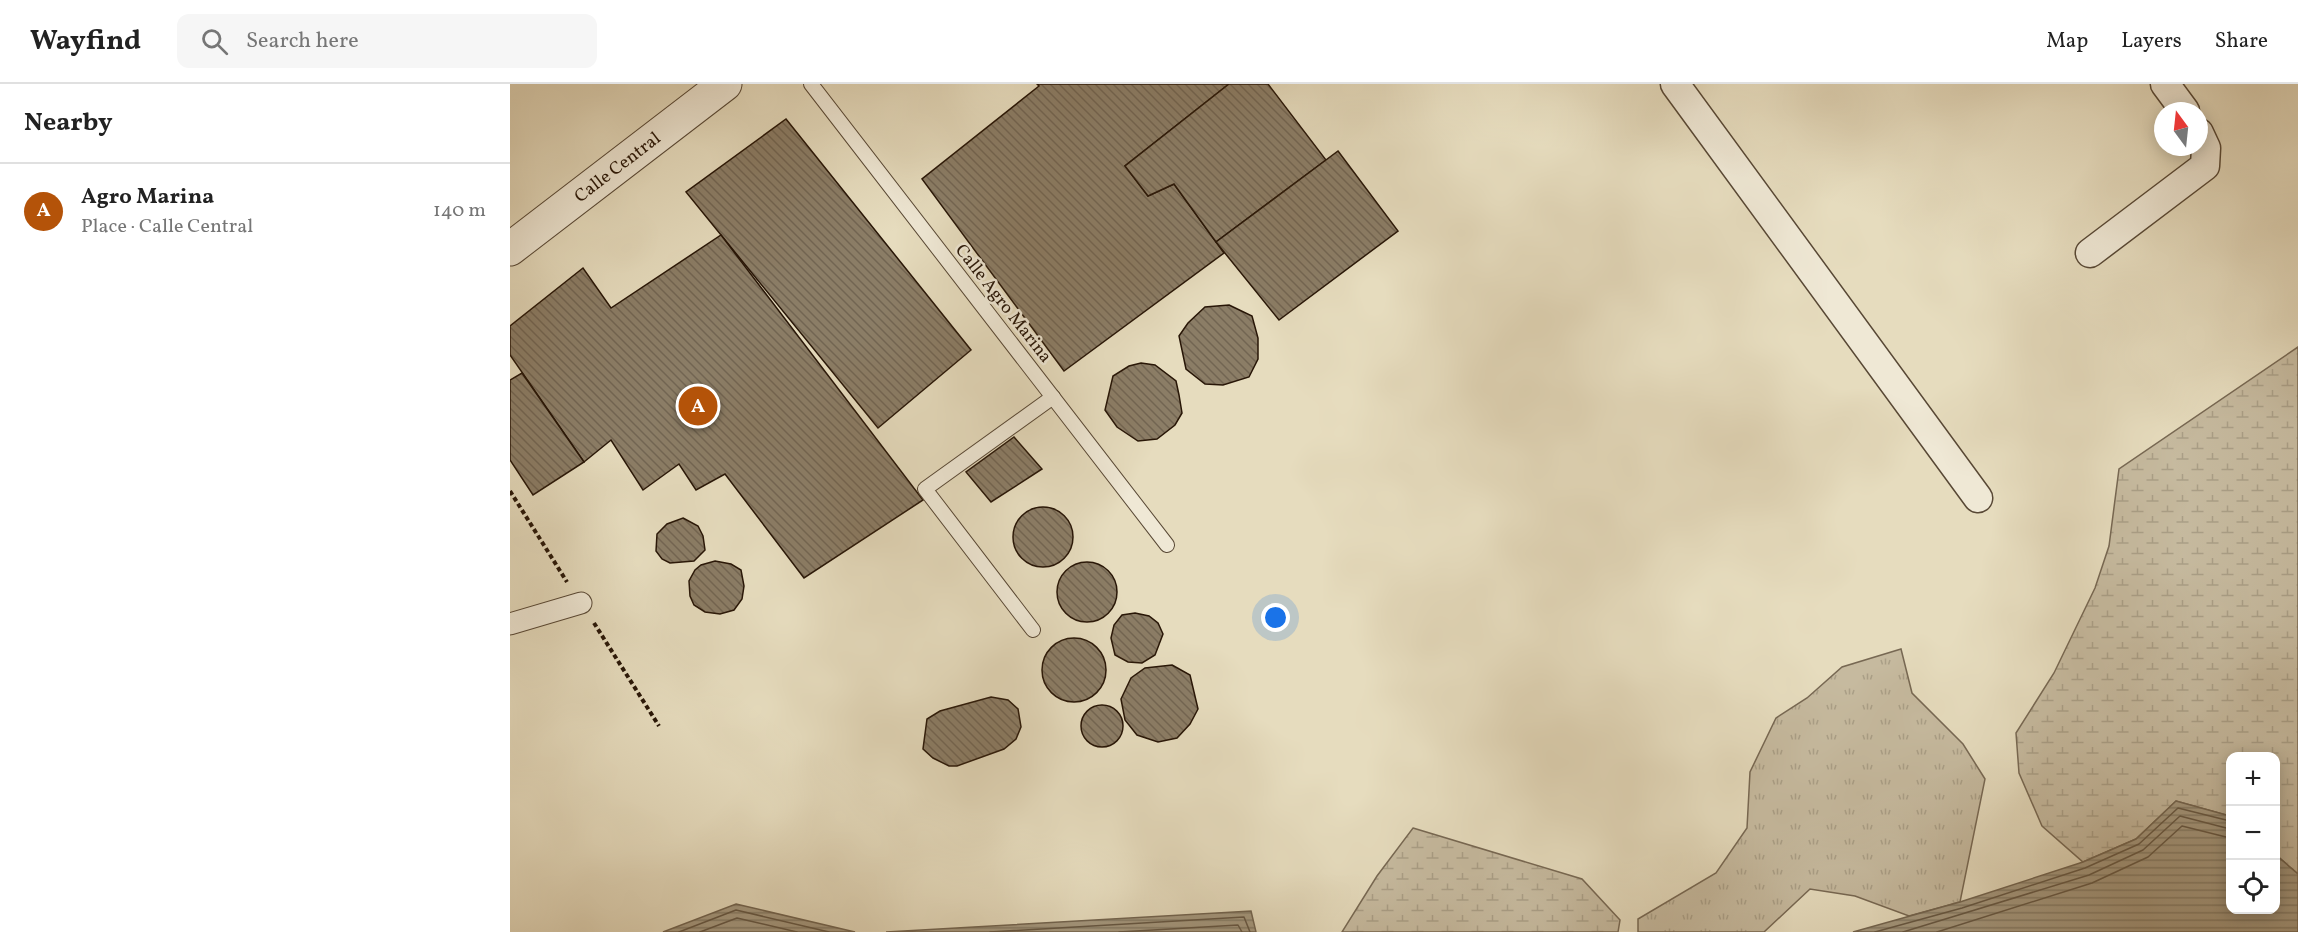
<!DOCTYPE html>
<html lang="en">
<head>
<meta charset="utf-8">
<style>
  :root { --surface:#fff; --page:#f6f6f6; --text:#222; --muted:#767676; --line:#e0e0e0; --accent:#b45309 }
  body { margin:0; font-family:Vollkorn,serif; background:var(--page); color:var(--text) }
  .controls { position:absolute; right:18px; bottom:18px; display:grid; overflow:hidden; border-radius:12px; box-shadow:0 3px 15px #0003 }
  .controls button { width:54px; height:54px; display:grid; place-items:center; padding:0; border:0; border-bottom:2px solid var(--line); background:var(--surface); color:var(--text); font:30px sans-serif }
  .compass { position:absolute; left:1644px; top:18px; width:54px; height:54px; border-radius:50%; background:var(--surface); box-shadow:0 3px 15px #0003; rotate:345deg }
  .you { position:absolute; left:766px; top:534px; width:21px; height:21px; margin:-15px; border:4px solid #fff; border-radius:50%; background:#1a73e8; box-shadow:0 0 0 9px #1a73e833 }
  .badge { display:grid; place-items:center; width:39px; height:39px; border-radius:50%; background:var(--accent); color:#fff; font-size:20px; font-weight:700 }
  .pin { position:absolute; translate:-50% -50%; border:3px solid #fff; box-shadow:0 2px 6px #0006 }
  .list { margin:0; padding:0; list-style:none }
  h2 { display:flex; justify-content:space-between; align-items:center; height:78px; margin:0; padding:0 24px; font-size:26px }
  h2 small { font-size:20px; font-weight:400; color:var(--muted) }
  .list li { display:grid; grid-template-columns:39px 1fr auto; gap:18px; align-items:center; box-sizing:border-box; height:96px; padding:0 24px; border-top:2px solid var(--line) }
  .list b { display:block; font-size:22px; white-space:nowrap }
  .list p { margin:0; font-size:20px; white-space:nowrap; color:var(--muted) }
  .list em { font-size:20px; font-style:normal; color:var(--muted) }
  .icon { flex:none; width:33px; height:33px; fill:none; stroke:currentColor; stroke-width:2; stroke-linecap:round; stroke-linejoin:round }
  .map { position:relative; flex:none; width:1788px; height:848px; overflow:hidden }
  header { display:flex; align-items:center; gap:36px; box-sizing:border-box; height:84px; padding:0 30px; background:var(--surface); border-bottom:2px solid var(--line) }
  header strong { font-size:28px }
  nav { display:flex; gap:33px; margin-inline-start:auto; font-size:21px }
  .search { width:420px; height:54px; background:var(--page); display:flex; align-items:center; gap:15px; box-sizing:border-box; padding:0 21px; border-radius:12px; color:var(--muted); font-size:22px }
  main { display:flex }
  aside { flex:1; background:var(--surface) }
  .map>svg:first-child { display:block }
  .grass { fill:url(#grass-tufts); stroke:#776853; stroke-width:1.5 }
  .wetland { fill:url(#wetland-marsh); stroke:#776853; stroke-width:1.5 }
  .water { fill:url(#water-rules); stroke:#736550; stroke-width:1.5 }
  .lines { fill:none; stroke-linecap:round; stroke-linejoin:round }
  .shore { stroke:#665844; stroke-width:1.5 }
  .building { fill:url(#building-back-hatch); stroke:#281607; stroke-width:1.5 }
  .service-casing { stroke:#584835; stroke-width:16 }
  .pedestrian-casing { stroke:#584835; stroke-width:23 }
  .minor-casing { stroke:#584835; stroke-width:31 }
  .tertiary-casing { stroke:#584835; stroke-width:35 }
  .path { stroke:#281607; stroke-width:4; stroke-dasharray:4.5 3; stroke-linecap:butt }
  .service { stroke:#efe8d5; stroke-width:14 }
  .pedestrian { stroke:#efe8d5; stroke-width:21 }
  .minor { stroke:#efe8d5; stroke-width:28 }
  .tertiary { stroke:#efe8d5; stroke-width:33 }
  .labels { text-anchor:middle; stroke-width:5; stroke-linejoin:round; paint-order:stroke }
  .street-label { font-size:18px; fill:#281607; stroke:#efe8d5 }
</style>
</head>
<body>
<header>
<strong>Wayfind</strong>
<div class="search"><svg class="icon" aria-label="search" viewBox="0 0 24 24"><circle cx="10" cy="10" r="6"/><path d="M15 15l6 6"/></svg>Search here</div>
<nav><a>Map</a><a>Layers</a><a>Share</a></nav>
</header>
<main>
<aside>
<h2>Nearby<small></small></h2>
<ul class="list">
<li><span class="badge">A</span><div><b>Agro Marina</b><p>Place · Calle Central</p></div><em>140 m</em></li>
</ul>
</aside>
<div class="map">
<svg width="1788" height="848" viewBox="0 0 1788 848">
  <defs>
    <pattern id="grass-tufts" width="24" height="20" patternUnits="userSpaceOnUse" patternTransform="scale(1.5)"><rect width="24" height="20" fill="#c6ba9f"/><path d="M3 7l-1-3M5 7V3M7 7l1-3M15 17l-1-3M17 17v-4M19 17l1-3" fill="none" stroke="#aa9f87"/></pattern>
    <pattern id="wetland-marsh" width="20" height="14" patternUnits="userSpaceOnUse" patternTransform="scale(1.5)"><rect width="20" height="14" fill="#c6ba9f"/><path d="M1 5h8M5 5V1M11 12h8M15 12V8" fill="none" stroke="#aa9f87"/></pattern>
    <pattern id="water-rules" width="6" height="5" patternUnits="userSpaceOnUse" patternTransform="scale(1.5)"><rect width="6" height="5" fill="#a59980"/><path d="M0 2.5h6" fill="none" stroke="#867c67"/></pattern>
    <pattern id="building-back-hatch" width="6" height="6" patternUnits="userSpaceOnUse" patternTransform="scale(1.5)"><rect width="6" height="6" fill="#8b7d66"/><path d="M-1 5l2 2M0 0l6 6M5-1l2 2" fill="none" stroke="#726552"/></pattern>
  </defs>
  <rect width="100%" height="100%" fill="#e6dcbe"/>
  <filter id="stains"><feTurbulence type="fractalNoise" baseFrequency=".00333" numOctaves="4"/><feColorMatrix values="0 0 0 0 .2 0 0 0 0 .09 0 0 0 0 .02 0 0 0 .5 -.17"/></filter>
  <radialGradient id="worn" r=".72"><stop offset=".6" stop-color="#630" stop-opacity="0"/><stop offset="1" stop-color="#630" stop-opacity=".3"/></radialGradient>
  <path class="grass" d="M 1391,565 L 1402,609 L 1453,660 L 1475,695 L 1450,818 L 1399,832 L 1345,812 L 1300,805 L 1254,848 L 1128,848 L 1128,835 L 1206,789 L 1237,744 L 1240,688 L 1266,634 L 1297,614 L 1332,583 Z"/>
  <g class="wetland">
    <path d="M 1788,263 L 1788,790 L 1766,771 L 1766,672 L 1720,672 L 1720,732 L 1666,717 L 1626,755 L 1573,778 L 1532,742 L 1509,689 L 1506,649 L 1544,589 L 1585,504 L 1599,462 L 1609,385 Z"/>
    <path d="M 903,744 L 1072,795 L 1110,836 L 1108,848 L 832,848 L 867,792 Z"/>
  </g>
  <g class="water">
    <path d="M 1666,717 L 1720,732 L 1720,826 L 1766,826 L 1766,771 L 1788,790 L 1788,848 L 1343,848 L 1450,818 L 1573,778 L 1626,755 Z"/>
    <path d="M 226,820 L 345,848 L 153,848 Z"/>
    <path d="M 741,827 L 746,848 L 376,848 Z"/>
  </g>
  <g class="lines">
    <g class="shore">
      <path d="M 169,848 L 226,826 L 319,848"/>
      <path d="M 190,848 L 227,834 L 287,848"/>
      <path d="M 480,848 L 734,833 L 740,848"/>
      <path d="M 609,848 L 728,841 L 732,848"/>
      <path d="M 1365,848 L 1452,824 L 1575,784 L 1629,760 L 1668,724 L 1720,737"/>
      <path d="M 1393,848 L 1579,791 L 1633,766 L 1670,732 L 1720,745"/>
      <path d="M 1427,848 L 1582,799 L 1638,773 L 1672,742 L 1720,754"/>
    </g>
  </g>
  <g class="building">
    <path d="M 527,0 L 719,0 L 615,82 L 638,112 L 664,100 L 714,169 L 554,287 L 412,95 L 529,2 Z"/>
    <path d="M 719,0 L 758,0 L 816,76 L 706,158 L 664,100 L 638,112 L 615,82 Z"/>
    <path d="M 276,35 L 461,266 L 368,344 L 176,108 Z"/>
    <path d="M 828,67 L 888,147 L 769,236 L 706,158 Z"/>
    <path d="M 211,151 L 413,416 L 294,494 L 215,390 L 186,406 L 169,380 L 133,406 L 101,356 L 74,378 L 0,271 L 0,242 L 73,184 L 101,224 Z"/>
    <path d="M 719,221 L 742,232 L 748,254 L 748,275 L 739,293 L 713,301 L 695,300 L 676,285 L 669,252 L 678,239 L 695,223 Z"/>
    <path d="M 631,279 L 645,281 L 666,297 L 669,311 L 672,329 L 665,341 L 647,355 L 628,357 L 607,343 L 595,326 L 603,292 L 619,282 Z"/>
    <path d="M 12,289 L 74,378 L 23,411 L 0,376 L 0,296 Z"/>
    <path d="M 504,353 L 532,385 L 481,418 L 456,388 Z"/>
    <circle cx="533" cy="453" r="30"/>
    <path d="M 173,434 L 188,442 L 193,452 L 195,466 L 184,477 L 160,479 L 152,475 L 146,467 L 147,450 L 157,440 Z"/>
    <path d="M 205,477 L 221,480 L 231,486 L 234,502 L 232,515 L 224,526 L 210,530 L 195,528 L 184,521 L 180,512 L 179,497 L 185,486 L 191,481 Z"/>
    <circle cx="577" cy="508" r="30"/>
    <path d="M 625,529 L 639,532 L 648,539 L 653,550 L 645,571 L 632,579 L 618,578 L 605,571 L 601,554 L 604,541 L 612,531 Z"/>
    <circle cx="564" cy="586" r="32"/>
    <path d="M 662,581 L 680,591 L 688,625 L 680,640 L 667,654 L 648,658 L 627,651 L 615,636 L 611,615 L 621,594 L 635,584 Z"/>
    <path d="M 481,613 L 498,616 L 508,625 L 511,643 L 506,655 L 494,665 L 447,682 L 439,682 L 423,674 L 413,665 L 417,635 L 430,627 Z"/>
    <circle cx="592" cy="642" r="21"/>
  </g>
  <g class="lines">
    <g class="service-casing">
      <g id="service">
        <path d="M 301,0 L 657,461"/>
        <path d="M 523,546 L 415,405 L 543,313"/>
      </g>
    </g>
    <g class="pedestrian-casing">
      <path id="pedestrian" d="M 0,540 L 71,519"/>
    </g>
    <g class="minor-casing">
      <g id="minor">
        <path d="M 1165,0 L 1468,414"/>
        <path d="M 1655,0 L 1675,27"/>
        <path d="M 1580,169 L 1695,82 L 1696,64 L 1689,49"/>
      </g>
    </g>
    <g class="tertiary-casing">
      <g id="tertiary">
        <path id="s1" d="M 0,165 L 215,0"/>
      </g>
    </g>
    <g class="path">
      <path d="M 0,407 L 57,498"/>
      <path d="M 84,539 L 149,642"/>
    </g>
    <use href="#service" class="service"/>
    <use href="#pedestrian" class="pedestrian"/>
    <use href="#minor" class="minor"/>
    <use href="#tertiary" class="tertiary"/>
  </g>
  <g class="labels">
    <g class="street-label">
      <text dy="6" stroke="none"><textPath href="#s1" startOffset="135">Calle Central</textPath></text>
      <text transform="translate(494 219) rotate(52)" y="6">Calle Agro Marina</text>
    </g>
  </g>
  <rect width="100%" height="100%" filter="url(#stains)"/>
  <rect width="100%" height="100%" fill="url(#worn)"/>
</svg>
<div class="controls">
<button>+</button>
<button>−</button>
<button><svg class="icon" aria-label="locate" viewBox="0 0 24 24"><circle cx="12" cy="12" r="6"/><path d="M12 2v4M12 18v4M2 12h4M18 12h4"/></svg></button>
</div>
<svg class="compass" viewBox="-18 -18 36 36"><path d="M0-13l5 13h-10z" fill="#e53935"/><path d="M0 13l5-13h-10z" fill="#767676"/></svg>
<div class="you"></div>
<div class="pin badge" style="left:188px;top:322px">A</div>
</div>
</main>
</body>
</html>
